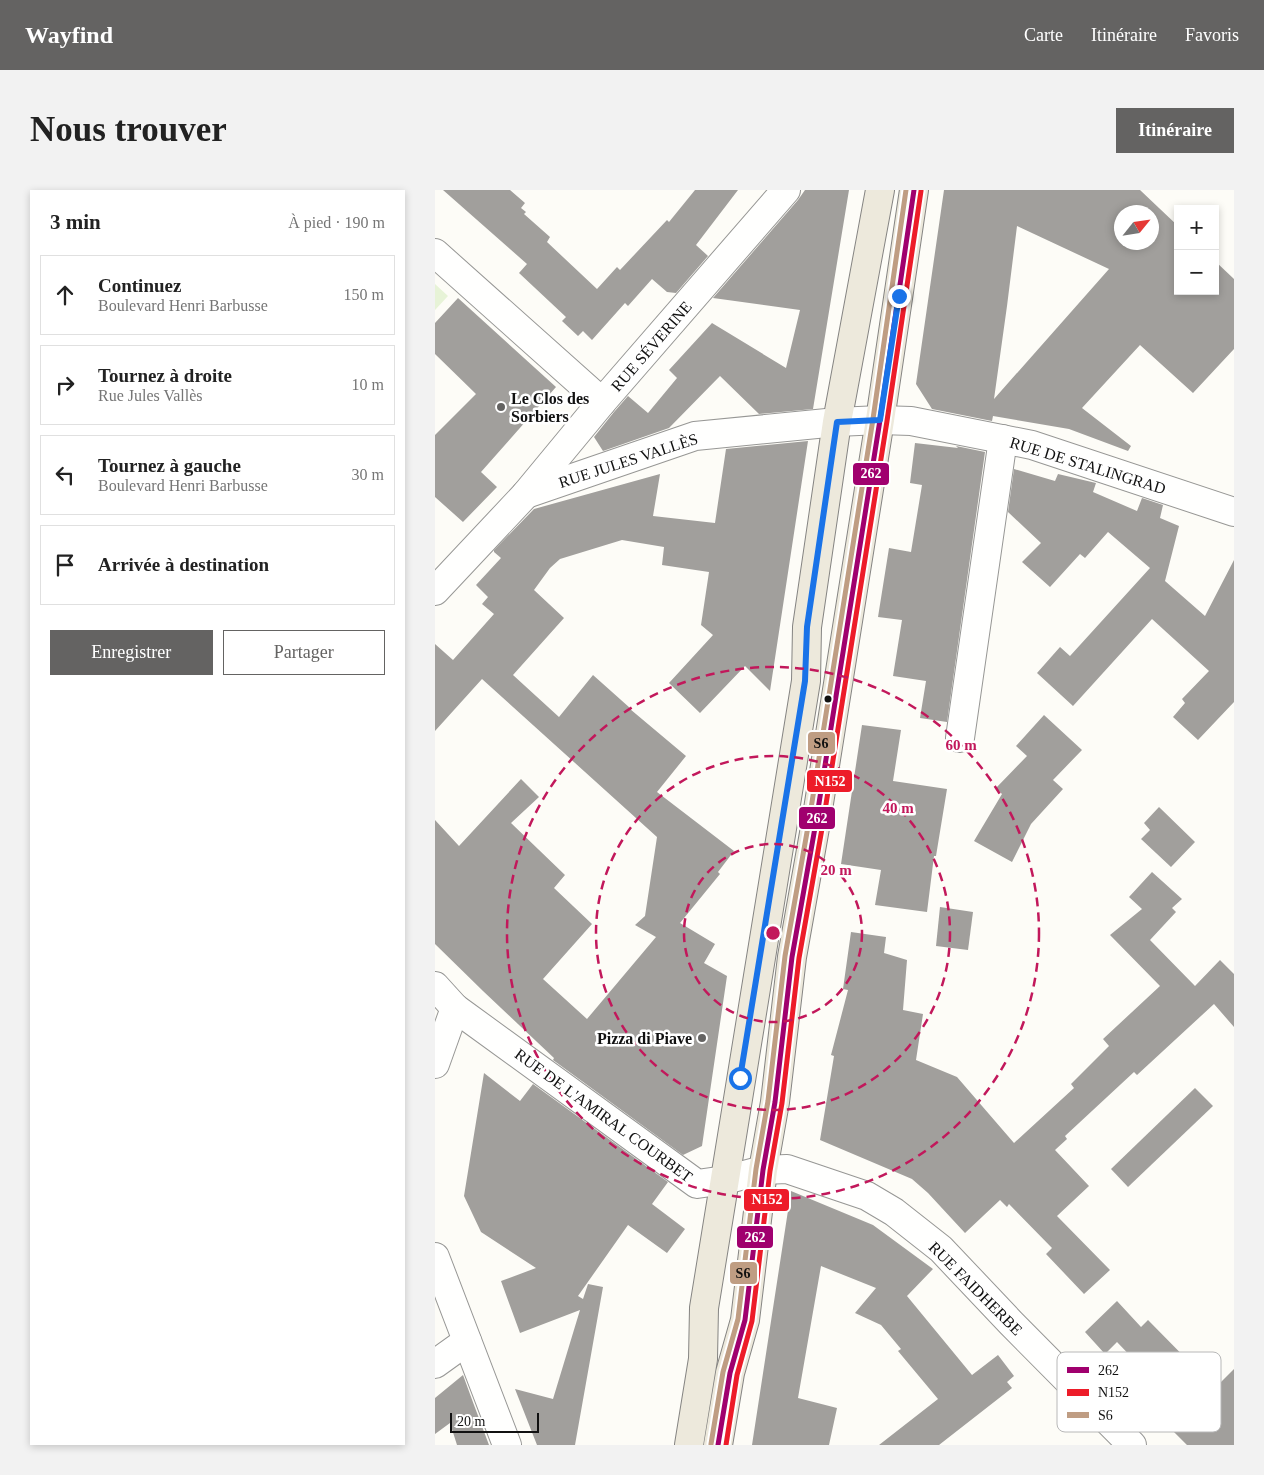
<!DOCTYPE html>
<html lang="fr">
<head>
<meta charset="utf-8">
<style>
  :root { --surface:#fff; --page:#f2f2f2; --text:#222; --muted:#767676; --line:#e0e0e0; --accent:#646362 }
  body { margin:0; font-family:"Times New Roman",serif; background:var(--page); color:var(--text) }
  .controls { position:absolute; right:15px; top:15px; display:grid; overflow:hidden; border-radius:0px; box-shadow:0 2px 8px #0003 }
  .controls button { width:45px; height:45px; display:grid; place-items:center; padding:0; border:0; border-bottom:1px solid var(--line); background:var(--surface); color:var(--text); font:25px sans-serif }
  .compass { position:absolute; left:679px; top:15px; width:45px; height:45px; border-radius:50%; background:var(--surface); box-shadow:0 2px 8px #0003; rotate:60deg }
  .scale { position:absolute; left:15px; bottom:12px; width:89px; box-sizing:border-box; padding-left:5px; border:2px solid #111; border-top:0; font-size:14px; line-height:18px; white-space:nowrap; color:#111; -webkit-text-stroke:4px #fff; paint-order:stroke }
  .stop { position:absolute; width:15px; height:15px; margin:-11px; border:4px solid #1a73e8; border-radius:50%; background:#fff }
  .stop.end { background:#1a73e8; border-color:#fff; box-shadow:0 1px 5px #0008 }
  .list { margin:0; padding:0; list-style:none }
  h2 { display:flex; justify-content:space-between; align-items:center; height:65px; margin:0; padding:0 20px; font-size:21px }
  h2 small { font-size:16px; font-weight:400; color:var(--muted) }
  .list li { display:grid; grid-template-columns:32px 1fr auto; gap:15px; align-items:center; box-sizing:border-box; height:80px; margin:0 10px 10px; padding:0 10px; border:1px solid var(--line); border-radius:0px }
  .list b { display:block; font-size:19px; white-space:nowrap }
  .list p { margin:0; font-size:16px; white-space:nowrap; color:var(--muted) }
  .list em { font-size:16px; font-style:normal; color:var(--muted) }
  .actions { display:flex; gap:10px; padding:15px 20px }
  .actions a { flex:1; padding:11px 0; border:1px solid var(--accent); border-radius:0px; text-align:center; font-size:18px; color:var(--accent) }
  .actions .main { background:var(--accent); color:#fff }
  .icon { flex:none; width:28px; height:28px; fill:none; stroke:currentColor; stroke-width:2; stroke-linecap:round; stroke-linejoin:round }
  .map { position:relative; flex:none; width:799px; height:1255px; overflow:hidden; border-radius:0px }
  header { display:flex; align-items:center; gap:30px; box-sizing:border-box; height:70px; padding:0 25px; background:var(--accent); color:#fff }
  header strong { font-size:24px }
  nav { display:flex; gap:28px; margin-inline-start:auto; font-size:18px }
  .intro { display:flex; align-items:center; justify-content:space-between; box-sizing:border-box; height:120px; padding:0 30px }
  h1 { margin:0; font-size:35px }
  .button { padding:12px 22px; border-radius:0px; background:var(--accent); color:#fff; font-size:18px; font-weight:700 }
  main { display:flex; gap:30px; padding:0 30px }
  aside { flex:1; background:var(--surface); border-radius:0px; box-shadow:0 2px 8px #0003 }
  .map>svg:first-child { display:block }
  .green { fill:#e7f3d7 }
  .building { fill:#a19f9c; fill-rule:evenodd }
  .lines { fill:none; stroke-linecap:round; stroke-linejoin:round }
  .minor-casing { stroke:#979795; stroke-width:30 }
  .major-casing { stroke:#858482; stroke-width:30 }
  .minor { stroke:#fffffe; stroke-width:28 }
  .major { stroke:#ede9dc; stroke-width:28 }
  .bus-1-casing { stroke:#fff; stroke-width:9 }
  .bus-2-casing { stroke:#fff; stroke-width:9 }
  .bus-3-casing { stroke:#fff; stroke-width:9 }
  .bus-1 { stroke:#a0006e; stroke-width:5 }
  .bus-2 { stroke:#ed1c29; stroke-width:5 }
  .bus-3 { stroke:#bf9d83; stroke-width:5 }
  .route { stroke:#1a73e8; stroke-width:6 }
  .ring { fill:none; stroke:#c2185b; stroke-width:2.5; stroke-dasharray:9 6 }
  .poi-dot { fill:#646362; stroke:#fff; stroke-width:2 }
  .bus-dot { fill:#111; stroke:#fff; stroke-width:2 }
  .labels { text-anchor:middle; stroke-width:5; stroke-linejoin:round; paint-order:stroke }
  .street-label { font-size:16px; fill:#111; stroke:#fff }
  .poi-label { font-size:16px; font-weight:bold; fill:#111; stroke:#fff; text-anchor:start }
  .key { fill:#fff; stroke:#b8b8b8; stroke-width:1 }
  .key-label { font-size:14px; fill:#111 }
  .centre { fill:#c2185b; stroke:#fff; stroke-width:2.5 }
  .ring-label { font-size:15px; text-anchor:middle; font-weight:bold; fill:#c2185b; stroke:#fff; stroke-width:5; stroke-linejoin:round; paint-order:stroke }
  .line-badge { stroke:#fff; stroke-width:2 }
  .badge-label { font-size:14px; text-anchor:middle; font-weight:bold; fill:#fff }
  .pale-badge-label { font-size:14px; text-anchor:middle; font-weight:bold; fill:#111 }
</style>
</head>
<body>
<header>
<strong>Wayfind</strong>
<nav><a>Carte</a><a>Itinéraire</a><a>Favoris</a></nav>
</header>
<div class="intro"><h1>Nous trouver</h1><a class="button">Itinéraire</a></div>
<main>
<aside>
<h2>3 min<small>À pied · 190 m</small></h2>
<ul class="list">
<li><svg class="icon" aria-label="ahead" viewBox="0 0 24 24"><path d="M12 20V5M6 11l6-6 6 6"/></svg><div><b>Continuez</b><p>Boulevard Henri Barbusse</p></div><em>150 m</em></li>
<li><svg class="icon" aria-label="right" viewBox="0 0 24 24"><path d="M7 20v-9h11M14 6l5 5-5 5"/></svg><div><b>Tournez à droite</b><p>Rue Jules Vallès</p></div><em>10 m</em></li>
<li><svg class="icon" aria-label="left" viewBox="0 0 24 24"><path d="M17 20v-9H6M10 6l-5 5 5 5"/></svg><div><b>Tournez à gauche</b><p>Boulevard Henri Barbusse</p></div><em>30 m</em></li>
<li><svg class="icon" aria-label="arrive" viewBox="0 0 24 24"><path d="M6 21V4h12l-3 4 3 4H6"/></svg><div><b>Arrivée à destination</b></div></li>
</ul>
<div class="actions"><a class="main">Enregistrer</a><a>Partager</a></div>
</aside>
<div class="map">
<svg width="799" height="1255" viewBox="0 0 799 1255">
  <rect width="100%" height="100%" fill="#fdfcf7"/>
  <path class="green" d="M 0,94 L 13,106 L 0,120 Z"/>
  <g class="building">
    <path d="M 8,0 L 75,0 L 90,13 L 86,18 L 91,22 L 89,24 L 115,47 L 112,52 L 162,99 L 182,77 L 185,80 L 232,30 L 234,32 L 260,0 L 303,0 L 261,55 L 273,66 L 241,103 L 232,102 L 217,89 L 193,116 L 190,113 L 157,150 L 148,141 L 143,146 L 127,131 L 131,127 L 84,83 L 92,74 Z"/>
    <path d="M 370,0 L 414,0 L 378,219 L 324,224 L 285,186 L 234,238 L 168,261 L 159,247 L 179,222 L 193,206 L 213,223 L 242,188 L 234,180 L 277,133 L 351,178 L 365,120 L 278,108 L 363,10 Z"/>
    <path d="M 509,0 L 705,0 L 743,36 L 743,101 L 780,101 L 780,71 L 799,89 L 799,159 L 758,203 L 705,155 L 647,218 L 696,256 L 693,261 L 634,239 L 558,226 L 557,231 L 497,219 L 481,194 ZM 686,22 L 716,22 L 716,52 L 686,52 ZM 582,36 L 674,79 L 559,209 L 572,116 Z"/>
    <path d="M 23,108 L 121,197 L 46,282 L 62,297 L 28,332 L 0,307 L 0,245 L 41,204 L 0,164 L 0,133 Z"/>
    <path d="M 373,251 L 335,501 L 310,476 L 265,523 L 234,493 L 278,445 L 266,435 L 274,382 L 227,375 L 229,357 L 187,350 L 125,369 L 115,378 L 99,400 L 129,428 L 78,485 L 124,527 L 158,485 L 195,518 L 195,519 L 251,566 L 222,602 L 299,661 L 283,682 L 285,684 L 245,733 L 280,754 L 269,773 L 292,786 L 267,956 L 248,965 L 118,870 L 119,868 L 48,801 L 0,754 L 0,630 L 24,656 L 86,589 L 104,607 L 76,633 L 130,685 L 119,698 L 157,734 L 108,789 L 152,829 L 221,747 L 200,735 L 210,726 L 222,647 L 47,489 L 0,541 L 0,454 L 18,470 L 59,424 L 47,414 L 53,407 L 41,395 L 66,368 L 59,362 L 59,360 L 99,319 L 225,284 L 218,326 L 280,333 L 291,259 Z"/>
    <path d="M 480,253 L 523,258 L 521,256 L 550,262 L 512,532 L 485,528 L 491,491 L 458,486 L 467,430 L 443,427 L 454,358 L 476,362 L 487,295 L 475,293 Z"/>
    <path d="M 579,279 L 620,291 L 623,284 L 661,293 L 658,302 L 702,321 L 707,308 L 728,315 L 725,328 L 744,336 L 730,391 L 770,426 L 799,370 L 799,512 L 763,550 L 738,527 L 750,513 L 747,509 L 774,481 L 717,429 L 638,516 L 602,483 L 625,457 L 635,466 L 715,378 L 673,342 L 650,368 L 645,364 L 615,397 L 587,372 L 606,353 L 573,322 Z"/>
    <path d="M 609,525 L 647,560 L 618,590 L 628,599 L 596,634 L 577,672 L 539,651 L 567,604 L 561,598 L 592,566 L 581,556 Z"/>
    <path d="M 427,535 L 466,540 L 458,591 L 512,599 L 501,666 L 499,666 L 492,722 L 440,715 L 446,680 L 406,674 Z"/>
    <path d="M 724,617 L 760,652 L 736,677 L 706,649 L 715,640 L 709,633 Z"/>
    <path d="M 717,682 L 747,709 L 737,718 L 741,722 L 715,750 L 760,796 L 785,770 L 799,784 L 799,837 L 779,814 L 702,885 L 699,882 L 630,946 L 632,949 L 620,960 L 654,996 L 622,1026 L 675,1080 L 649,1104 L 611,1064 L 617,1058 L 574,1014 L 572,1017 L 565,1010 L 530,1043 L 493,1003 L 477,989 L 385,950 L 399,866 L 396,865 L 413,800 L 408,799 L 416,742 L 451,747 L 449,763 L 472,770 L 468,820 L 488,824 L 481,870 L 522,887 L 579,953 L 639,898 L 636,894 L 674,856 L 668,849 L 725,796 L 675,745 L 707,719 L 694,707 Z"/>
    <path d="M 505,717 L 538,722 L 533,760 L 501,756 Z"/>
    <path d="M 49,883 L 85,911 L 98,894 L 233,992 L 217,1014 L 250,1039 L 232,1063 L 193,1035 L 143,1106 L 148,1109 L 153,1094 L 168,1097 L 140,1255 L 102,1255 L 80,1199 L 118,1209 L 145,1120 L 85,1143 L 66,1091 L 101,1078 L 46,1042 L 29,1006 Z"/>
    <path d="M 760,898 L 778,916 L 693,997 L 676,979 Z"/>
    <path d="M 356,1001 L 438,1035 L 498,1079 L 472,1106 L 537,1185 L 563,1165 L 579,1186 L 572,1192 L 577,1198 L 504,1255 L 444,1255 L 503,1209 L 463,1161 L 466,1159 L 446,1135 L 420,1123 L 441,1098 L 386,1076 L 363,1208 L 402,1218 L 394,1255 L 317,1255 Z"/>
    <path d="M 682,1111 L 706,1137 L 713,1130 L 780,1198 L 799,1179 L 799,1255 L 752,1255 L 737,1240 L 752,1225 L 682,1152 L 670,1164 L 650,1142 Z"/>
    <path d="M 28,1185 L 39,1215 L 54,1255 L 22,1255 L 15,1233 L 0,1244 L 0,1208 Z"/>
  </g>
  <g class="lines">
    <g class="minor-casing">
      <g id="minor">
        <path d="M 0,63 L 167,212"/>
        <path d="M 91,304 L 260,246 L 402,232 L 445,230 L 476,231 L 597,255 L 799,322"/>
        <path d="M 0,401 L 91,304 L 167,212 L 351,0"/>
        <path d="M 525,548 L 568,249"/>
        <path d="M 0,796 L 20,818 L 262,994 L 290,990 L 328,980 L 352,979 L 432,1006 L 459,1022 L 506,1059 L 576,1133 L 697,1255"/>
        <path d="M 0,874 L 20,818"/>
        <path d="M 0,1067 L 72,1255"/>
        <path d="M 0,1174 L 32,1151"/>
      </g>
    </g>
    <g class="major-casing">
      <g id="major">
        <path d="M 254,1255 L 268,1169 L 269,1118 L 371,491 L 372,437 L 402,232 L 445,0"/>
        <path d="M 283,1255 L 295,1183 L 310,1130 L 328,980 L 340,912 L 357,767 L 381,632 L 445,230 L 479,0"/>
      </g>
    </g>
    <use href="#minor" class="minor"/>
    <use href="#major" class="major"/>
    <g class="bus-1-casing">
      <path id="bus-1" d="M 283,1255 L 295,1183 L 310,1130 L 328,980 L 340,912 L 357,767 L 381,632 L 445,230 L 479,0"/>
    </g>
    <g class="bus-2-casing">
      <path id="bus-2" d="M 291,1255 L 302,1185 L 317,1131 L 335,981 L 347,913 L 364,768 L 388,633 L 452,231 L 486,1"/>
    </g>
    <g class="bus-3-casing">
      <path id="bus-3" d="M 276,1254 L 288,1182 L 303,1129 L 321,979 L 333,911 L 350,766 L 374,631 L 438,229 L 471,0"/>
    </g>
    <use href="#bus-1" class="bus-1"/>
    <use href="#bus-2" class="bus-2"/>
    <use href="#bus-3" class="bus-3"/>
  </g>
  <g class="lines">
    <path class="route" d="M 305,888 L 370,491 L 372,437 L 402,232 L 445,230 L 464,106"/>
  </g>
  <g class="ring">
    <circle cx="338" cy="743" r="89"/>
    <circle cx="338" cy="743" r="177"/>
    <circle cx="338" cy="743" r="266"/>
  </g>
  <g class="poi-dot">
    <circle cx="66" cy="217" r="5"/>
    <circle cx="267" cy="848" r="5"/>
  </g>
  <circle class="bus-dot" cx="393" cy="509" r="4.5"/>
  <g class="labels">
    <g class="street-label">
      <text transform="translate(216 156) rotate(-49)" y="6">RUE SÉVERINE</text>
      <text transform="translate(193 270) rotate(-18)" y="6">RUE JULES VALLÈS</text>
      <text transform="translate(653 275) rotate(17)" y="6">RUE DE STALINGRAD</text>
      <text transform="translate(169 925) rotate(36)" y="6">RUE DE L'AMIRAL COURBET</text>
      <text transform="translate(541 1098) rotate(45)" y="6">RUE FAIDHERBE</text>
    </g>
    <g class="poi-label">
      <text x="76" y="214">Le Clos des<tspan x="76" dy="18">Sorbiers</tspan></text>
      <text x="257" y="854" text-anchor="end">Pizza di Piave</text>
    </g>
  </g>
  <rect x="622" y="1162" width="164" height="80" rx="8" class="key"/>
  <rect x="632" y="1177" width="22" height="6" fill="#a0006e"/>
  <rect x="632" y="1199" width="22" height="7" fill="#ed1c29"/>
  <rect x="632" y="1222" width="22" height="6" fill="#bf9d83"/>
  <g class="key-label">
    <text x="663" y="1185">262</text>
    <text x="663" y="1207">N152</text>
    <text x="663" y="1230">S6</text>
  </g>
  <circle cx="338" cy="743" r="8" class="centre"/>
  <g class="ring-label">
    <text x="526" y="560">60 m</text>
    <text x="463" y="623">40 m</text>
    <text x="401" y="685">20 m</text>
  </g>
  <g class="line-badge">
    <rect x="417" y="272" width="38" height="24" rx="5" fill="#a0006e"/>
    <rect x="372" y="541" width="29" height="24" rx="5" fill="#bf9d83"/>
    <rect x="371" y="579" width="47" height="24" rx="5" fill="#ed1c29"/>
    <rect x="363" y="616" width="38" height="24" rx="5" fill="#a0006e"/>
    <rect x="308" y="998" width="47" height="24" rx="5" fill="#ed1c29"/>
    <rect x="301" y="1035" width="38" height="24" rx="5" fill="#a0006e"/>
    <rect x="294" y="1071" width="29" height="24" rx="5" fill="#bf9d83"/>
  </g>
  <g class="badge-label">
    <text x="436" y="288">262</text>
    <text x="395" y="596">N152</text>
    <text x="382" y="633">262</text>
    <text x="332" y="1014">N152</text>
    <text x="320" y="1052">262</text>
  </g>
  <g class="pale-badge-label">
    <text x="386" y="558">S6</text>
    <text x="308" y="1088">S6</text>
  </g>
</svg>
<div class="controls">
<button>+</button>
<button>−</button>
</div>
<svg class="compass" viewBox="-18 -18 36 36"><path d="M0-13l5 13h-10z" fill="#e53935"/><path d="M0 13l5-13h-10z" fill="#767676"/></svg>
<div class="scale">20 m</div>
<div class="stop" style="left:305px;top:888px"></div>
<div class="stop end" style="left:464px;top:106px"></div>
</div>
</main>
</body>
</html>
